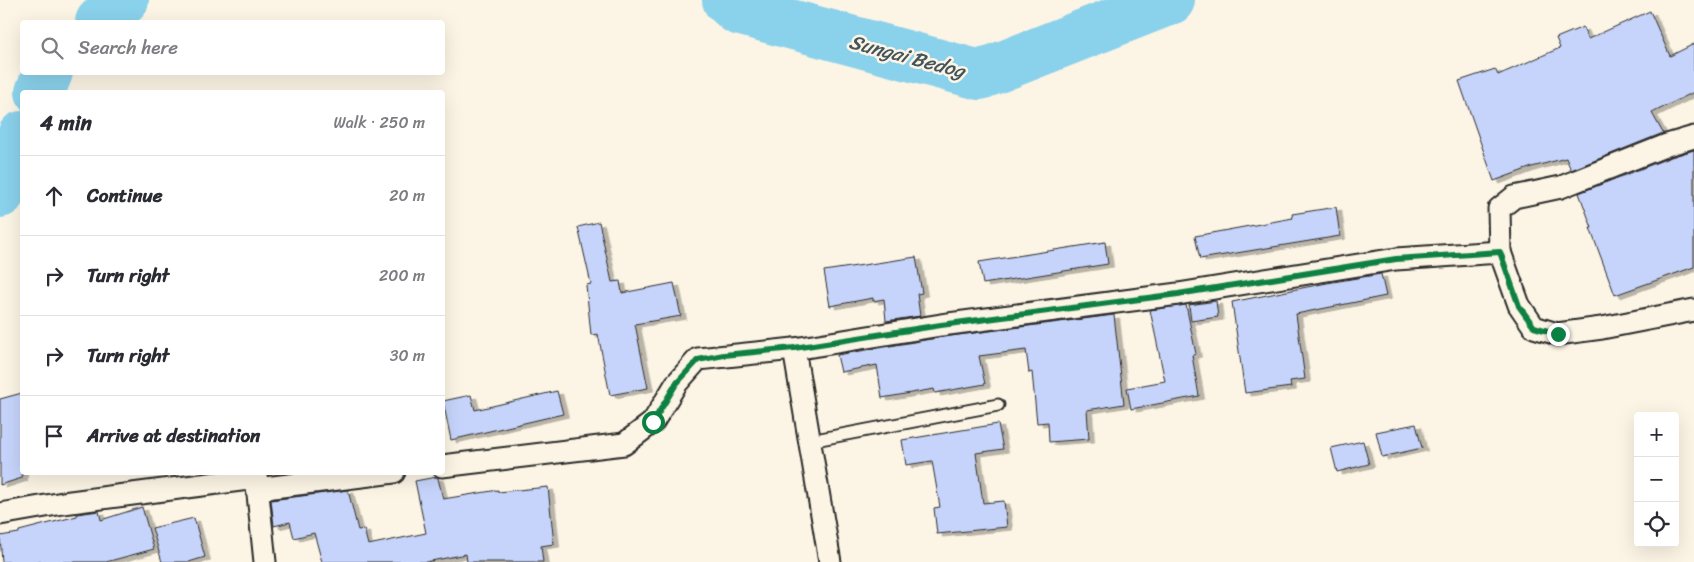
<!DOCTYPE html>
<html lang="en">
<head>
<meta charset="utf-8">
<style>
  :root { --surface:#fff; --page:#f2f2f3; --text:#2b2b33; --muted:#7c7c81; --line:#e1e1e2 }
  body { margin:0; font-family:Sriracha,sans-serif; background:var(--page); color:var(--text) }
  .controls { position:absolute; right:15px; bottom:15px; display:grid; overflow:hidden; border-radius:5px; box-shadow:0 5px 20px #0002 }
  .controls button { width:45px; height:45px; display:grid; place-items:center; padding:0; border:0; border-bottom:1px solid var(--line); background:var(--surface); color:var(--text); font:25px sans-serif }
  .stop { position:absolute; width:15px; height:15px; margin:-11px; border:4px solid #0b8043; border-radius:50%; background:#fff }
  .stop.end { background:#0b8043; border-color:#fff; box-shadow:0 1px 5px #0008 }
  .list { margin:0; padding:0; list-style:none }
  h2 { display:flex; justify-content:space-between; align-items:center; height:65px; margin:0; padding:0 20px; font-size:21px }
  h2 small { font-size:16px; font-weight:400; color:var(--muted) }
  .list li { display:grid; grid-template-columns:32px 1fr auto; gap:15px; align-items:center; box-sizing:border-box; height:80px; padding:0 20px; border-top:1px solid var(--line) }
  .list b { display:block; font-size:19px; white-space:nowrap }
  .list em { font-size:16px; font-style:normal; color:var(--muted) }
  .icon { flex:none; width:28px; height:28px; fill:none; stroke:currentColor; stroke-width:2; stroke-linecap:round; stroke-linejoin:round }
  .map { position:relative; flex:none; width:1694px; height:562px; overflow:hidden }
  .search { position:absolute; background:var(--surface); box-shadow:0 5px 20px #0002; left:20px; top:20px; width:425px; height:55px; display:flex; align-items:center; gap:12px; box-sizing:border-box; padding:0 18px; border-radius:5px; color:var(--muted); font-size:19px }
  .panel { position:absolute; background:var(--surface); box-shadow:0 5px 20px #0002; left:20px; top:90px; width:425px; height:385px; border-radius:5px }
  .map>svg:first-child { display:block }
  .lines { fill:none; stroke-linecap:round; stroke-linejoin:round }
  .river { stroke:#8ad1eb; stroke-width:50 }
  .building { fill:#c6d4fb; stroke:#2b2b2b; filter:url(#shadow) }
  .service-casing { stroke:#2b2b2b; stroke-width:15 }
  .minor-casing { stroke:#2b2b2b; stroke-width:25 }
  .service { stroke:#fcf5e5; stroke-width:11 }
  .minor { stroke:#fcf5e5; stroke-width:21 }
  .route { stroke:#0b8043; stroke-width:6 }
  .labels { text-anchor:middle; stroke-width:5; stroke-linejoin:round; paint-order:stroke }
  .water-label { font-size:20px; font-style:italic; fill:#43545b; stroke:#fcf5e5 }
</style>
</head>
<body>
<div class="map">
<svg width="1694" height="562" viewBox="0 0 1694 562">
  <defs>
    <filter id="shadow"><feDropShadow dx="5.5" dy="3" stdDeviation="0" flood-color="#0004"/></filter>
  </defs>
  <rect width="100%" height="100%" fill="#fcf5e5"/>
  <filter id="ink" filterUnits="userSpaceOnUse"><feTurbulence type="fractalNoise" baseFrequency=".02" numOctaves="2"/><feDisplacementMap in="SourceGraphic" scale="10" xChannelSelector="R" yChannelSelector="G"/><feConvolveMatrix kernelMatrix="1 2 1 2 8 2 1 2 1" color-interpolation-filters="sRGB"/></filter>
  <g filter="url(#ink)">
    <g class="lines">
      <g class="river">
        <path d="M 727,0 L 738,10 L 980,75 L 1170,0"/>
        <path d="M 100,22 L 124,0"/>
        <path d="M 40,92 L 48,72"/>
        <path d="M 0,193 L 22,136"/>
      </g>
    </g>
    <g class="building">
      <path d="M 1650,11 L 1670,56 L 1694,44 L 1694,92 L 1652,113 L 1663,133 L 1571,170 L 1566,158 L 1532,167 L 1494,181 L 1459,81 L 1495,69 L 1498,75 L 1560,48 L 1556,38 L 1583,27 L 1588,39 Z"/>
      <path d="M 1694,150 L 1694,267 L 1615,295 L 1590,228 L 1592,228 L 1579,193 L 1671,157 Z"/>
      <path d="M 1336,207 L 1340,236 L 1200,259 L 1195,236 L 1293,218 L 1292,214 Z"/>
      <path d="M 599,222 L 612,282 L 620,281 L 622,293 L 674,283 L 681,316 L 635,324 L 648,388 L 610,395 L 598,334 L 591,335 L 586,285 L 591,284 L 578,227 Z"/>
      <path d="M 1105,242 L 1108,264 L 983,284 L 979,262 Z"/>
      <path d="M 916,257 L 922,293 L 917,294 L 920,316 L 886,321 L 884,299 L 873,301 L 873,298 L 830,306 L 824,271 Z"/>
      <path d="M 1381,274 L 1386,296 L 1296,314 L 1305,379 L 1290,381 L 1291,387 L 1245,393 L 1232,302 L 1327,283 Z"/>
      <path d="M 1216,301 L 1218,317 L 1191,321 L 1189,305 Z"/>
      <path d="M 1186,305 L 1196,354 L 1192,355 L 1199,396 L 1131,409 L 1127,388 L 1165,381 L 1150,310 Z"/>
      <path d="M 1114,315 L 1124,404 L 1087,410 L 1089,439 L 1049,442 L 1048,422 L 1037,423 L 1032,372 L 1029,373 L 1026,350 L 979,356 L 985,384 L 935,393 L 934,389 L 882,398 L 877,365 L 841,372 L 837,355 L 943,337 Z"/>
      <path d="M 557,391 L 563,414 L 451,440 L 443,401 L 471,395 L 475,410 Z"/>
      <path d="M 22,393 L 22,478 L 0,485 L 0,399 Z"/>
      <path d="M 998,424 L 1003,449 L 976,453 L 983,503 L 1004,501 L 1007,527 L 937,534 L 934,508 L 940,507 L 932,461 L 906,465 L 902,440 Z"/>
      <path d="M 1416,424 L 1422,448 L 1382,457 L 1376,432 Z"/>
      <path d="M 1363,441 L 1369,464 L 1337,472 L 1331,448 Z"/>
      <path d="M 436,477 L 438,478 L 443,499 L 498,490 L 498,492 L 548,487 L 554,544 L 541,546 L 543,562 L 467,562 L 466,554 L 426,562 L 322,562 L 314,533 L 294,538 L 290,522 L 274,526 L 271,500 L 348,490 L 358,530 L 364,529 L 368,545 L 426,533 L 415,481 Z"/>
      <path d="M 142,507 L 154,549 L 106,562 L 2,562 L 0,536 L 19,533 L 19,531 L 77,516 L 77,514 L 99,511 L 101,520 Z"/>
      <path d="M 194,518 L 205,557 L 189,562 L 162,562 L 152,528 Z"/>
    </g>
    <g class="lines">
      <g class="service-casing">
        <path id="service" d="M 810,441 L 998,405"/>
      </g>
      <g class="minor-casing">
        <g id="minor">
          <path d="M 1500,252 L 1499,209 L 1514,197 L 1561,187 L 1667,145 L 1694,137"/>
          <path d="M 794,349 L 830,562"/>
          <path d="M 442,466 L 624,444 L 653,422 L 676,384 L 698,359 L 794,349 L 941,325 L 1178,294 L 1396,259 L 1500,252 L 1519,305 L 1534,327 L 1557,334 L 1602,328 L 1694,310"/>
          <path d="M 256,475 L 265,562"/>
          <path d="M 257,489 L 394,472"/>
          <path d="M 0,514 L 63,503 L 256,478"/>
        </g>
      </g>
      <use href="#service" class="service"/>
      <use href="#minor" class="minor"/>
    </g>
  </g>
  <g class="lines" filter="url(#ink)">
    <path class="route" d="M 653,422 L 676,384 L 698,360 L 724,355 L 794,348 L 941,325 L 1178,294 L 1396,259 L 1500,252 L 1519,306 L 1534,327 L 1558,334"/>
  </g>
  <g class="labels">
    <g class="water-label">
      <text transform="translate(907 56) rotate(15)" y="7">Sungai Bedog</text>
    </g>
  </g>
</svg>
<div class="controls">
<button>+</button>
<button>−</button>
<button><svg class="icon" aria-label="locate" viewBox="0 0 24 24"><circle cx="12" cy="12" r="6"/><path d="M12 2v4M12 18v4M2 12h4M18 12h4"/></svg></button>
</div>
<div class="stop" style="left:653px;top:422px"></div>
<div class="stop end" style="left:1558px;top:334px"></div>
<div class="search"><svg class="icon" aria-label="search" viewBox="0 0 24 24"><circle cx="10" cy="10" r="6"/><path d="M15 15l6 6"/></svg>Search here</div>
<section class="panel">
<h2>4 min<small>Walk · 250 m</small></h2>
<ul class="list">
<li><svg class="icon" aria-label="ahead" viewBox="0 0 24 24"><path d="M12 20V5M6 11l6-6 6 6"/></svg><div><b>Continue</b></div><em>20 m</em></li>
<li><svg class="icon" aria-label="right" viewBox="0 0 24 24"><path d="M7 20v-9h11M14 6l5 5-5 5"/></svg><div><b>Turn right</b></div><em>200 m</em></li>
<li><svg class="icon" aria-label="right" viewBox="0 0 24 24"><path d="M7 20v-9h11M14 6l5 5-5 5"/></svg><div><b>Turn right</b></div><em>30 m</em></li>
<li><svg class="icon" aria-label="arrive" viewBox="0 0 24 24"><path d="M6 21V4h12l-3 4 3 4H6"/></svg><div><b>Arrive at destination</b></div></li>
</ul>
</section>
</div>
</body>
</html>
